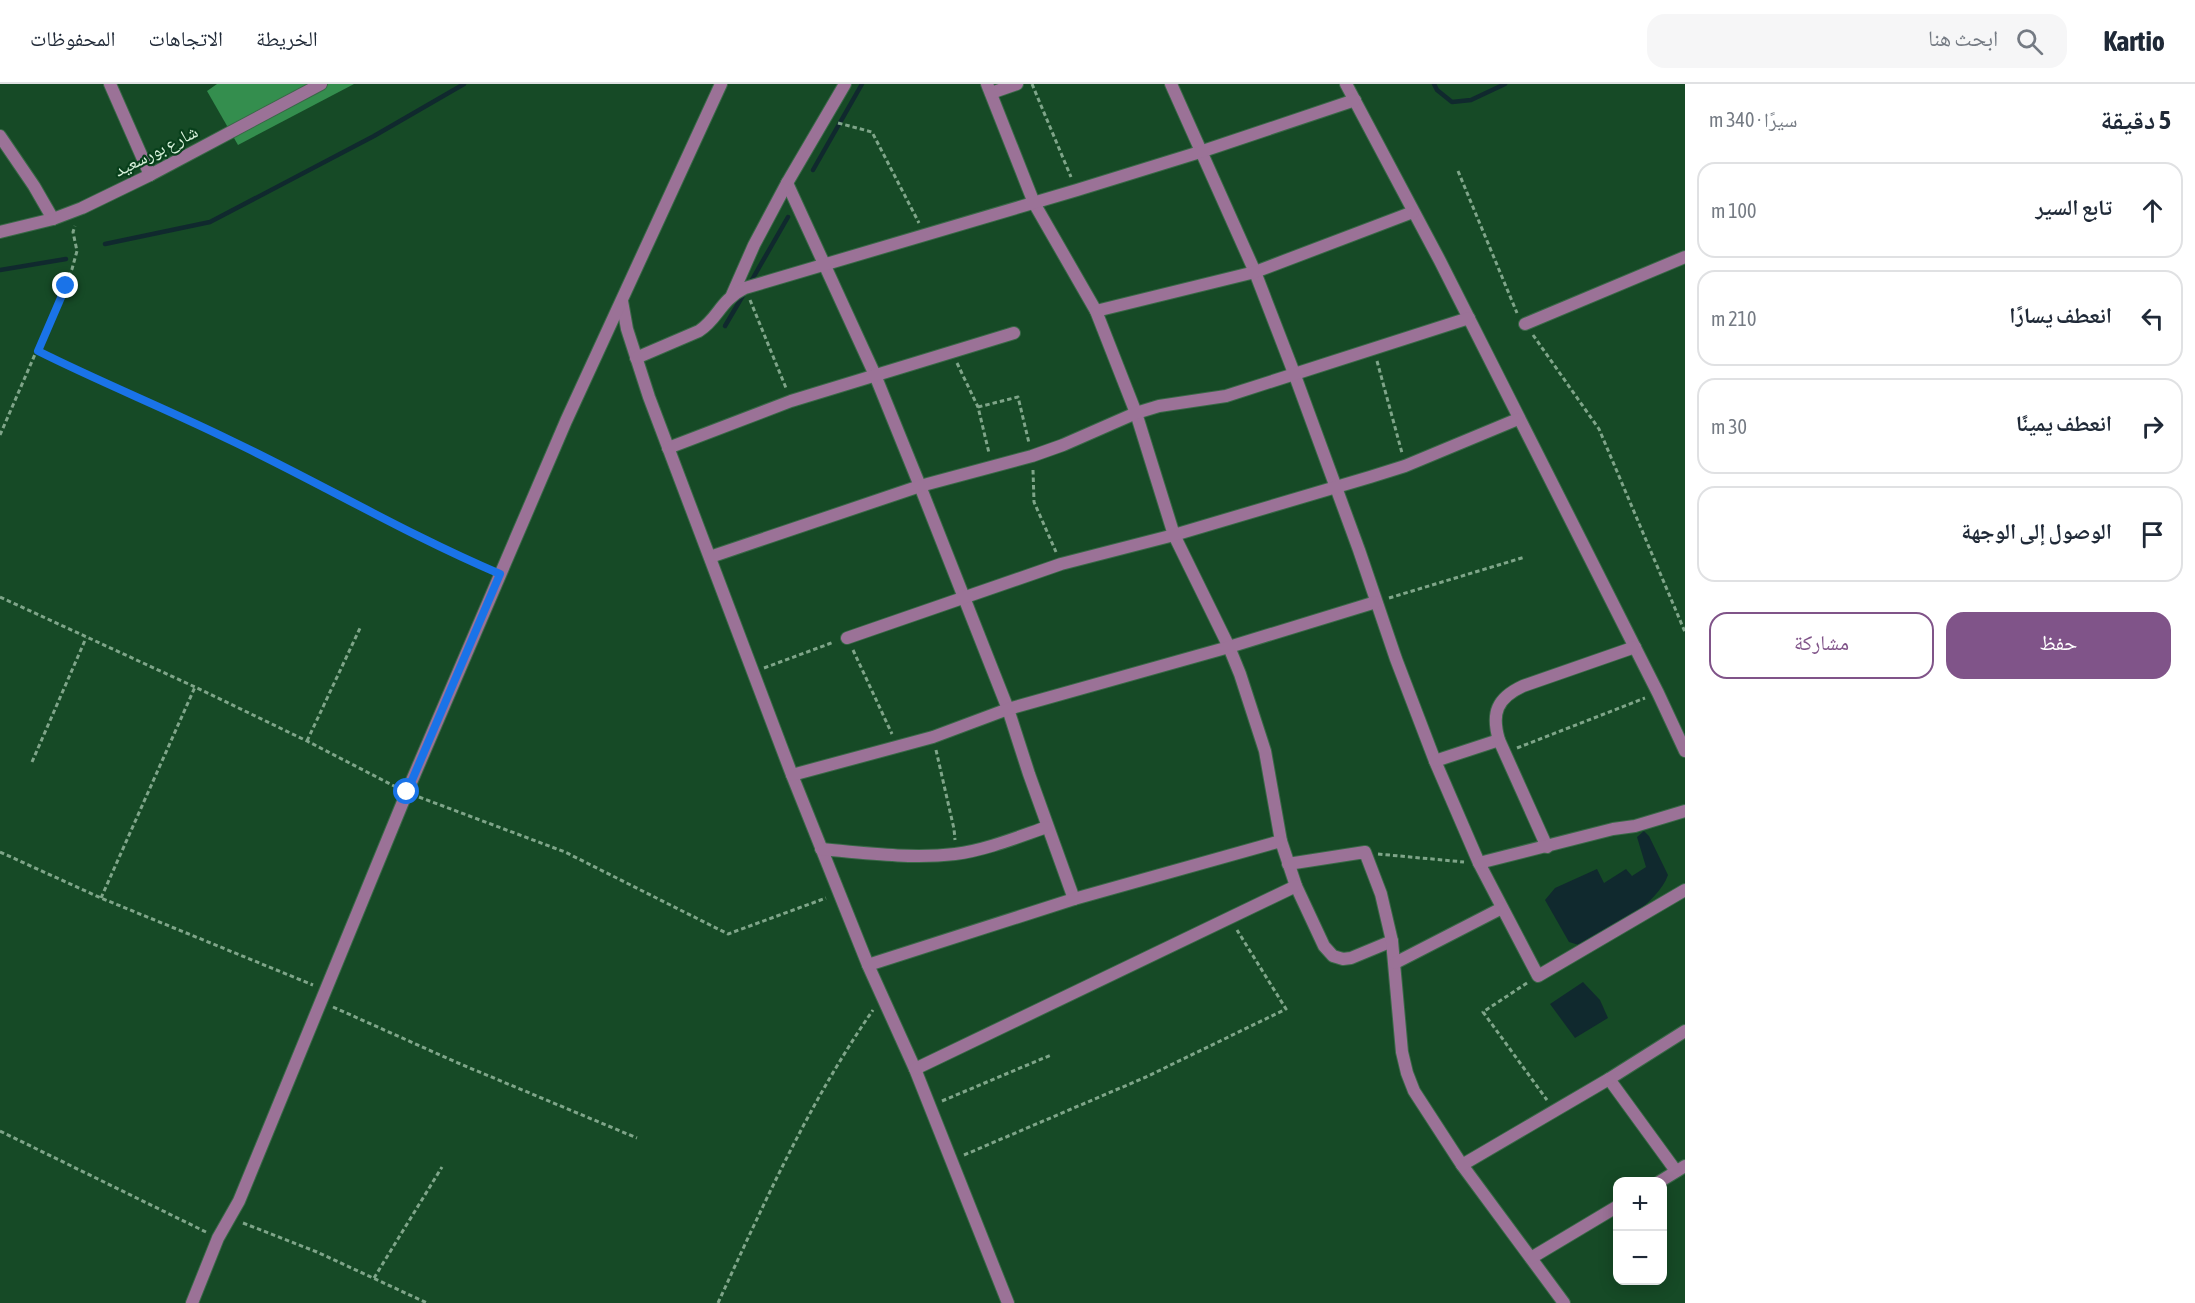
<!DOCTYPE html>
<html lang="ar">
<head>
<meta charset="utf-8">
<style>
  :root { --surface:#fff; --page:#f6f6f7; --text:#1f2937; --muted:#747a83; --line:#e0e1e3; --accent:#805489 }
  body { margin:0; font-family:"Asap Condensed","Noto Naskh Arabic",sans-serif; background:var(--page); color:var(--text); direction:rtl }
  .controls { position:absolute; right:18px; bottom:18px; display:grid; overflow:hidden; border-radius:12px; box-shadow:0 3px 15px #0003 }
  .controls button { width:54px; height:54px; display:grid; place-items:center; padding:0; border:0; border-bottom:2px solid var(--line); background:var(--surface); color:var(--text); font:30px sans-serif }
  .stop { position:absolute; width:18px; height:18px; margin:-14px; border:4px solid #1a73e8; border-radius:50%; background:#fff }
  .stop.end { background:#1a73e8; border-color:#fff; box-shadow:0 2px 6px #0008 }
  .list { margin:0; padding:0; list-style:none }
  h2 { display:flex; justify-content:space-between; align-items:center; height:78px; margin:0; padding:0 24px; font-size:26px }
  h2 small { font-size:20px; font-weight:400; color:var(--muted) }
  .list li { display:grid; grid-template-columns:39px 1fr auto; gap:18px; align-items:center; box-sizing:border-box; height:96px; margin:0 12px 12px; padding:0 12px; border:2px solid var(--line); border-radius:18px }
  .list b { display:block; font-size:22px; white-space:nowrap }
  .list em { font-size:20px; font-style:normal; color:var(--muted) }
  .actions { display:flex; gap:12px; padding:18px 24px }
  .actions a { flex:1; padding:14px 0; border:2px solid var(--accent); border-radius:18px; text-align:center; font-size:21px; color:var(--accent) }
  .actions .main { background:var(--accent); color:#fff }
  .icon { flex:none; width:33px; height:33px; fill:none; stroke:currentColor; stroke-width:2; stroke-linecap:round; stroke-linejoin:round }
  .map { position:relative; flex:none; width:1685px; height:1219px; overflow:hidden; direction:ltr }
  header { display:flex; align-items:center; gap:36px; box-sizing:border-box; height:84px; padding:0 30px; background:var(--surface); border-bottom:2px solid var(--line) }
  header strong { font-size:28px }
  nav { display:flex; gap:33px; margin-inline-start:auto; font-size:21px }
  .search { width:420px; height:54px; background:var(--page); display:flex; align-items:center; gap:15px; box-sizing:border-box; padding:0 21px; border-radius:18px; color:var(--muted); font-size:22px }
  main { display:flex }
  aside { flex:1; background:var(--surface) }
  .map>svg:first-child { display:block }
  .forest { fill:#348e4e }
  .water { fill:#10292e }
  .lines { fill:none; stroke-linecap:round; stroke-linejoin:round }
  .stream { stroke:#10292e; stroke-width:4.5 }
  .street-casing { stroke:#396847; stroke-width:14 }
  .path { stroke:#7fa589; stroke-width:3; stroke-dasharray:4.5 3; stroke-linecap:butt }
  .street { stroke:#9b7297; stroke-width:12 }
  .route { stroke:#1a73e8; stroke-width:8 }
  .labels { text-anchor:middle; stroke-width:4.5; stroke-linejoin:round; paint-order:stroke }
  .street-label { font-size:18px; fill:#d8f2dc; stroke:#083f1b }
</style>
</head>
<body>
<header>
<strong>Kartio</strong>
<div class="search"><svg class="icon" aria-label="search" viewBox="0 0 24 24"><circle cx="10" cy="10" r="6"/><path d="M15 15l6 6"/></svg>ابحث هنا</div>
<nav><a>الخريطة</a><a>الاتجاهات</a><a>المحفوظات</a></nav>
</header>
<main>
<aside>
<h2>5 دقيقة<small>سيرًا · 340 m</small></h2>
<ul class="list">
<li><svg class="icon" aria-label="ahead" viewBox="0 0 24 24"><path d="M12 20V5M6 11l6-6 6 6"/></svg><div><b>تابع السير</b></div><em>100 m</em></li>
<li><svg class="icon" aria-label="left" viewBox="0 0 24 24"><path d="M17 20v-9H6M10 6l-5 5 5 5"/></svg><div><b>انعطف يسارًا</b></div><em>210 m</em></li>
<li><svg class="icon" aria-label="right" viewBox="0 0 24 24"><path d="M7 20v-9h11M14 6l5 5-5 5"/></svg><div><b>انعطف يمينًا</b></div><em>30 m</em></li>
<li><svg class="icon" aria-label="arrive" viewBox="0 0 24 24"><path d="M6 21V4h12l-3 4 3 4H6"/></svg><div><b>الوصول إلى الوجهة</b></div></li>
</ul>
<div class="actions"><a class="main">حفظ</a><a>مشاركة</a></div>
</aside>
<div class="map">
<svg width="1685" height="1219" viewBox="0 0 1685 1219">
  <rect width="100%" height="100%" fill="#164a26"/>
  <path class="forest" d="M 217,0 L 354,0 L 238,61 L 207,7 Z"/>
  <g class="water">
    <path d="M 1644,747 L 1649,752 L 1668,791 C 1658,820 1609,848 1582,862 L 1569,858 L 1545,816 L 1555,804 L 1597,785 L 1604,799 L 1626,785 L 1632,792 L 1646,783 L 1637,753 Z"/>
    <path d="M 1583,898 L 1600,916 L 1608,934 L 1575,954 L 1550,920 Z"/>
  </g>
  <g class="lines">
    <g class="stream">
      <path d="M 1434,0 L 1437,6 L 1452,18 L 1471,16 L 1505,0"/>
      <path d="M 813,86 L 862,0"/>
      <path d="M 105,160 L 210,138 L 374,52 L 464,0"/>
      <path d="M 0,186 L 66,175"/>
      <path d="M 749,201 L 788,133"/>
      <path d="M 725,242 L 745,208"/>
    </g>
    <g class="street-casing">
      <g id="street">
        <path d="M 110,0 L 150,91"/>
        <path d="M 987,0 L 1034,119 L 1096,227 L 1136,329 L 1174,451 L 1229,563 L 1240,590 L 1265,667 L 1281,757 L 1296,802 L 1324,862 L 1333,872 L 1343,875 L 1351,874 L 1392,857"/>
        <path d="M 1171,0 L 1255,188 L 1294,289 L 1359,466 L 1396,575 L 1435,677 L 1479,779 L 1538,892 L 1685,806"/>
        <path d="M 1346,0 L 1440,177 L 1658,609 L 1685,667"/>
        <path d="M 991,9 L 1017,0"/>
        <path d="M 0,52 L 34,102 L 53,135"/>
        <path d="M 787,99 L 875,291 L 920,402 L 1008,625 L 1029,690 L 1074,815"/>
        <path d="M 0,148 L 53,135 L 82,124 L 150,91 L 321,0"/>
        <path d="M 732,211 L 754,161 L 787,99 L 845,0"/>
        <path d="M 622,217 L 627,245 L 649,313 L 792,691 L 868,881 L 915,985 L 1008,1219"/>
        <path d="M 1096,227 L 1255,188 L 1413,128"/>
        <path d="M 1525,240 L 1685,173"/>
        <path d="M 636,274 L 699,247 C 719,234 719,217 745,204 L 1077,106 L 1200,68 L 1355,16"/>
        <path d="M 668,364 L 791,317 L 1014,249"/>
        <path d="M 710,473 L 920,402 L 1032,372 L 1063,361 L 1136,329 L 1159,322 L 1226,312 L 1469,234"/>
        <path d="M 847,554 L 1061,480 L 1174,451 L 1370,393 L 1405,382 L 1518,335"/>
        <path d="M 1435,677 L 1499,656"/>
        <path d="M 792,691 L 933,653 L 1008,625 L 1229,563 L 1376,518"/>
        <path d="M 1547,763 L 1499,656 C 1491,629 1497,614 1523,602 L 1635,563"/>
        <path d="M 821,765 C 865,769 911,775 955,770 C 986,766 1018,753 1047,743"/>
        <path d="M 1479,779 L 1613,745 L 1635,742 L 1685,727"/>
        <path d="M 1288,780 L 1365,768 L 1381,810 L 1392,857 L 1402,968 L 1407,989 L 1414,1007 L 1462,1081 L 1564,1219"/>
        <path d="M 1395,879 L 1502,824"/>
        <path d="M 868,881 L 1074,815 L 1281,757"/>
        <path d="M 915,985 L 1296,802"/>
        <path d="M 1609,995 L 1676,1087"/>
        <path d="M 1462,1081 L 1609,995 L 1685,947"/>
        <path d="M 1659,1098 L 1685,1082"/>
        <path d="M 1531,1174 L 1618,1122"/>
        <path d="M 192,1219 L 218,1154 L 239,1117 L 407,708 L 566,337 L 721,0"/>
      </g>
    </g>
    <g class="path">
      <path d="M 1032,0 L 1071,93"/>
      <path d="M 838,39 L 872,48 L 919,139"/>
      <path d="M 1458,87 L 1517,229"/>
      <path d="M 750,216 L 786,304"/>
      <path d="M 1533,251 L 1599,345 L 1685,548"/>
      <path d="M 38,266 L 99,297 L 231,356 L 348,418 L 490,485"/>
      <path d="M 1377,277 L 1402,369"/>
      <path d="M 957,279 L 978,323 L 989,369"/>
      <path d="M 978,323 L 1018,313 L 1029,359"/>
      <path d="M 0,351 L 72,185 L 77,167 L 73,148 L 75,142"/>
      <path d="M 1033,386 L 1034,418 L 1056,468"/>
      <path d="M 0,513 L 195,603 L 307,657 L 396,703"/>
      <path d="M 1389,514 L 1525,473"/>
      <path d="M 853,566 L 892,650"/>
      <path d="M 764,584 L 834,558"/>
      <path d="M 307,657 L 361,542"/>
      <path d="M 1517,664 L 1645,614"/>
      <path d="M 936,666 L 954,745 L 955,756"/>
      <path d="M 32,678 L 86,554"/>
      <path d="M 419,713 L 565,768 L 728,850 L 826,814"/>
      <path d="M 0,768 L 101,814 L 313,901"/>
      <path d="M 1378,770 L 1464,778"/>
      <path d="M 101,814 L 195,603"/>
      <path d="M 1527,899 L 1483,928 L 1547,1016"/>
      <path d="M 333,923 L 458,979 L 637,1054"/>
      <path d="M 942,1017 L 1051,971"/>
      <path d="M 0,1047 L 206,1148"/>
      <path d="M 964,1071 L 1146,993 L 1286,925 L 1237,846"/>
      <path d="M 243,1139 L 317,1168 L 427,1219"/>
      <path d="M 374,1194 L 442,1083"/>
      <path d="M 718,1219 C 764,1119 810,1017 873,926"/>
    </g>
    <use href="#street" class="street"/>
  </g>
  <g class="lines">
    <path class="route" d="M 66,202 L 38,267 C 102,299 167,325 232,357 C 322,400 408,451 500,490 L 407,708"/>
  </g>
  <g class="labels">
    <g class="street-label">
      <text transform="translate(156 67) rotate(-27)" y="6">شارع بورسعيد</text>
    </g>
  </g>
</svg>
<div class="controls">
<button>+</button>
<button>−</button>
</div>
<div class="stop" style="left:407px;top:708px"></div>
<div class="stop end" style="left:66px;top:202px"></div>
</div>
</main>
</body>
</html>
